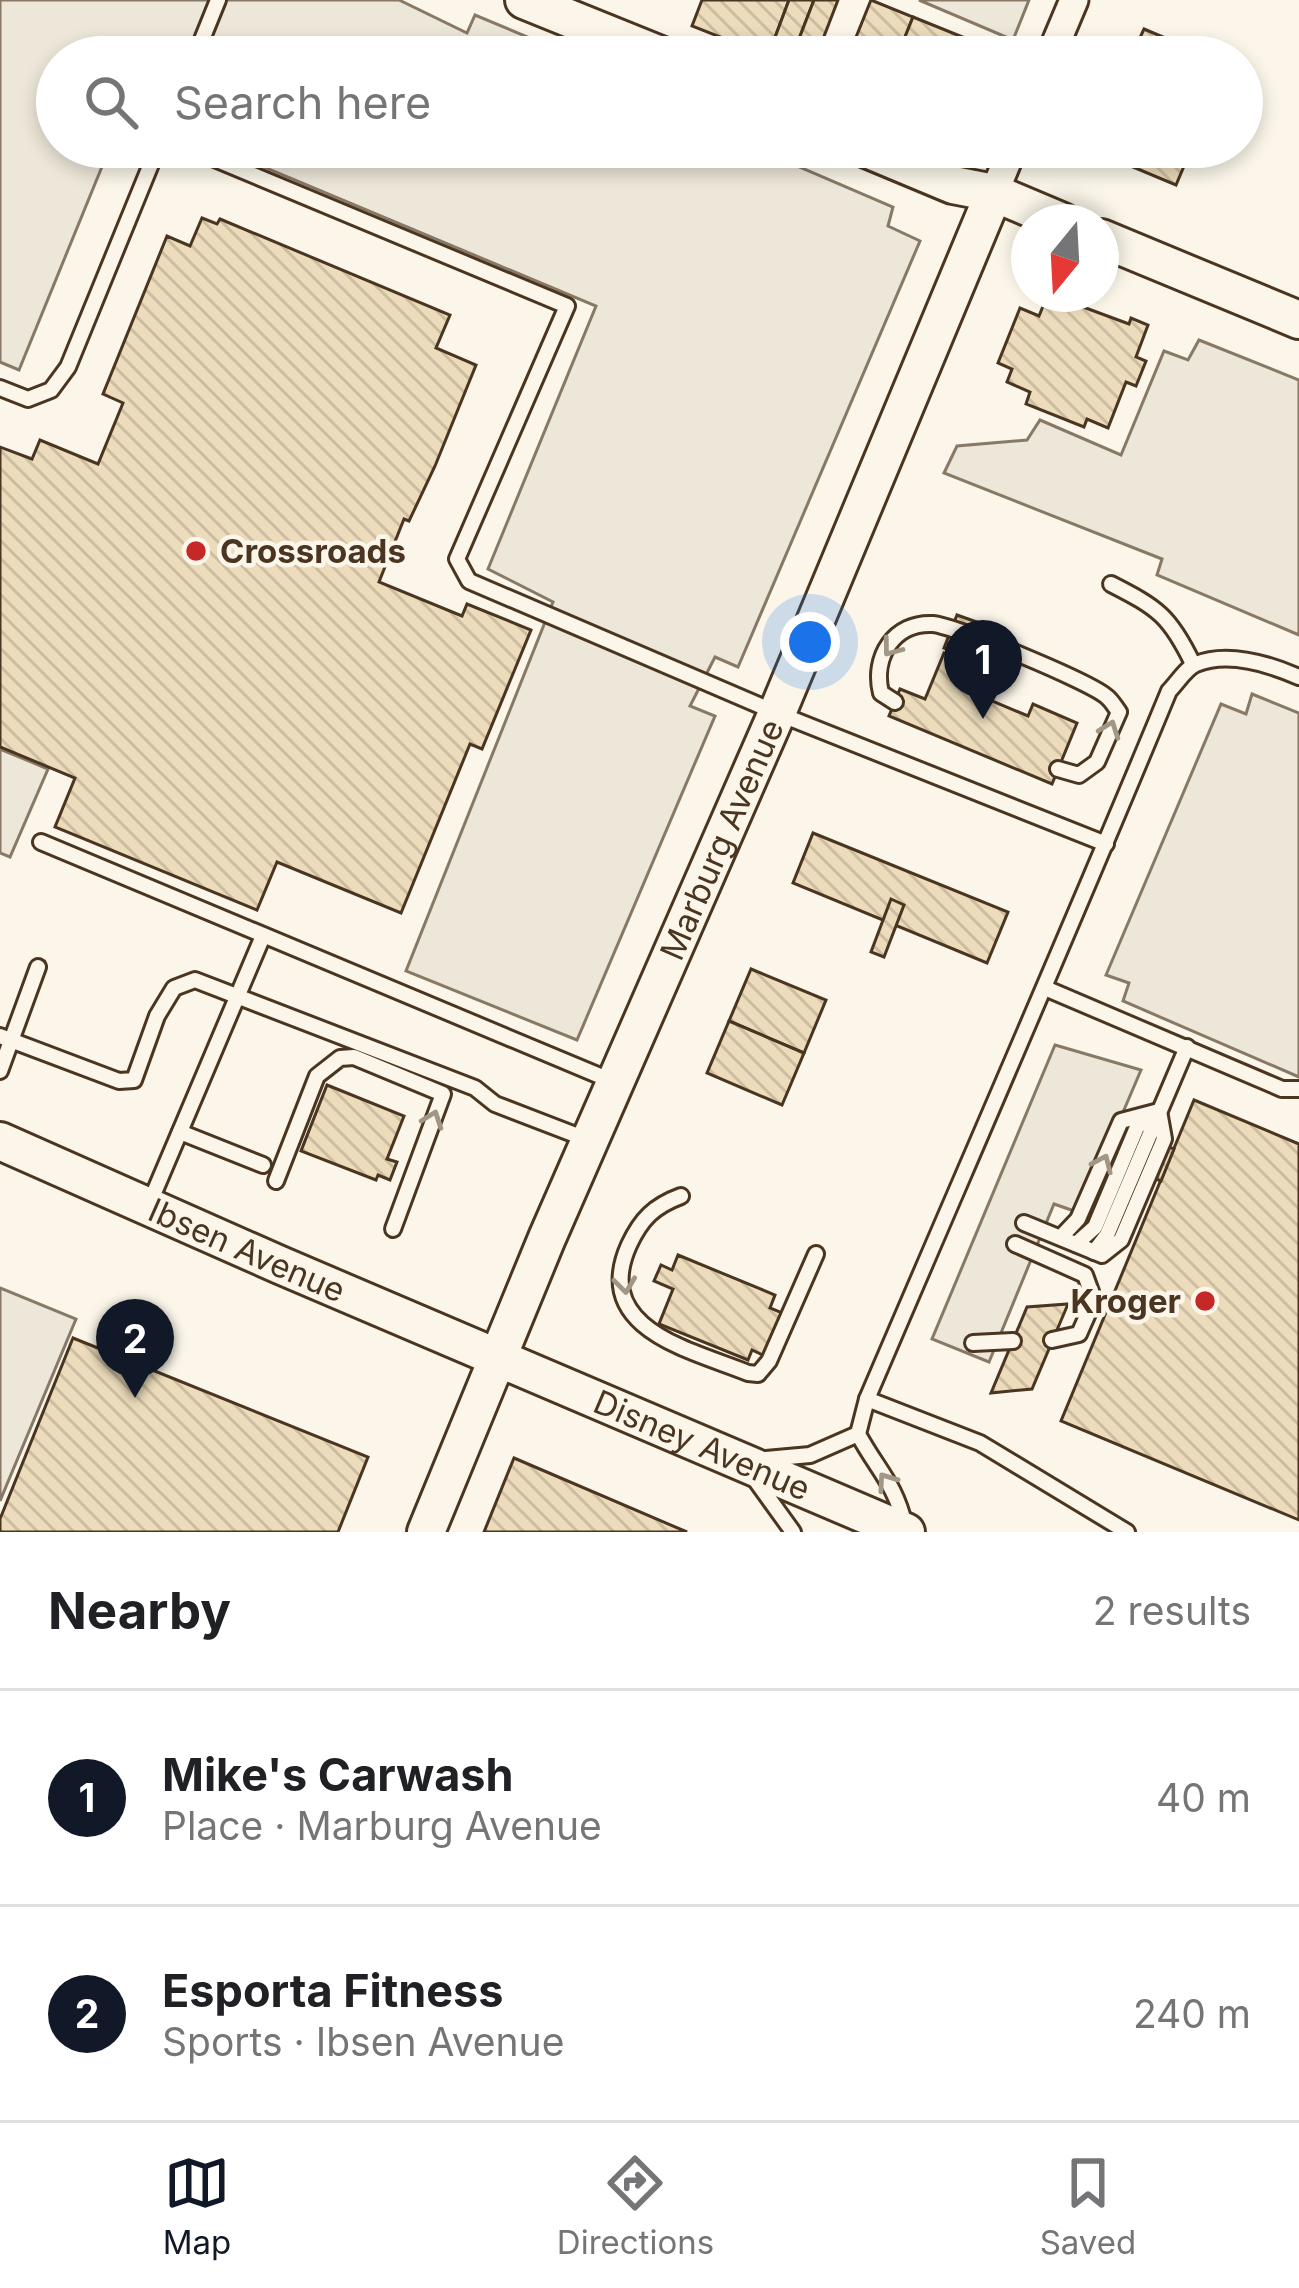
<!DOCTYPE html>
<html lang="en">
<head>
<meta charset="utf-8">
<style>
  :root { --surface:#fff; --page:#f6f6f6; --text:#202124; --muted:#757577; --line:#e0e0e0; --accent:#111827 }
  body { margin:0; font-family:Inter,sans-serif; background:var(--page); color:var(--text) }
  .compass { position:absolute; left:1011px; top:204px; width:108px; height:108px; border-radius:50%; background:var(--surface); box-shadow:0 6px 18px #0003; rotate:198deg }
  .you { position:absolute; left:810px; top:642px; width:42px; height:42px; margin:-30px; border:9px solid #fff; border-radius:50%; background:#1a73e8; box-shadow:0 0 0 18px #1a73e833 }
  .badge { display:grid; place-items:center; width:78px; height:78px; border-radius:50%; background:var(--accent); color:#fff; font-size:39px; font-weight:700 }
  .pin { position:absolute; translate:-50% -99px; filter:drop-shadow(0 3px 6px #0008) }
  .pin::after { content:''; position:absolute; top:63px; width:42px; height:36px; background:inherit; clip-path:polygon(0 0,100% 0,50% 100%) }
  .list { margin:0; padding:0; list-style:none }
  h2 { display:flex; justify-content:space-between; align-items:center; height:156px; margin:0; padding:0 48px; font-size:51px }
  h2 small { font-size:39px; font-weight:400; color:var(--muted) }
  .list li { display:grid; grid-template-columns:78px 1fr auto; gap:36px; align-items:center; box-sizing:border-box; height:216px; padding:0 48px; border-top:3px solid var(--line) }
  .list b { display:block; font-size:45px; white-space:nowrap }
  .list p { margin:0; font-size:39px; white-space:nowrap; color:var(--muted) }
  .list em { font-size:39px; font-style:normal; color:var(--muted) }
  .icon { flex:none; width:66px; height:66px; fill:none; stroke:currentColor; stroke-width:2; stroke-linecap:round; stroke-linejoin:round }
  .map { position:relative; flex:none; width:1299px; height:1532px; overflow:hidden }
  .search { position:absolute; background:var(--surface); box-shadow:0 6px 18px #0003; left:36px; right:36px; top:36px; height:132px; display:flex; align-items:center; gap:30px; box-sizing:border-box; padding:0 42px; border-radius:66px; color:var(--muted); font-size:45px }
  .sheet { height:588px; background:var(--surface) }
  nav { display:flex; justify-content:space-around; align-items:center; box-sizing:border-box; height:168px; border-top:3px solid var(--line); background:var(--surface); font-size:33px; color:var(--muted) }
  nav a { display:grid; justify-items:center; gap:6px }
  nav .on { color:var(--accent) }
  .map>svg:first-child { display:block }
  .parking { fill:#ede7d9; stroke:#887966; stroke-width:3 }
  .building { fill:url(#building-back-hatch); stroke:#4a3520; stroke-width:3 }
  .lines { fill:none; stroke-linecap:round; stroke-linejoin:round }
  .lane-casing { stroke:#4a3520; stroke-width:20 }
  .street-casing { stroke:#4a3520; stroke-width:33 }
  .secondary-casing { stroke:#4a3520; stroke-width:42 }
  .lane { stroke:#fbf6e9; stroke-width:14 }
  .street { stroke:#fbf6e9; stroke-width:27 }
  .secondary { stroke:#fbf6e9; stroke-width:36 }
  .oneway { stroke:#a29684 }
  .poi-dot { fill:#c62828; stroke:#fbf6e9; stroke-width:4.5 }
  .labels { text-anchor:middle; stroke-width:9; stroke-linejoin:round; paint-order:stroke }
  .poi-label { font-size:33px; font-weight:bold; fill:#4a3520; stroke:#fbf6e9; text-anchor:start }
  .street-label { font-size:33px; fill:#4a3520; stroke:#fbf6e9 }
</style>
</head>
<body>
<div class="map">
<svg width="1299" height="1532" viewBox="0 0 1299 1532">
  <defs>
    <pattern id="building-back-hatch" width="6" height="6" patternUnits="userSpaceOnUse" patternTransform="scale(3)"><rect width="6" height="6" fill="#ecdcbc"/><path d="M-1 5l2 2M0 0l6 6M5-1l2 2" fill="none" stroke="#ccbda1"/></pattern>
  </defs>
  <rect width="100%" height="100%" fill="#fbf6e9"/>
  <g class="parking">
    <path d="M 0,0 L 399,0 L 467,33 L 475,15 L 575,57 L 57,57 L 57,147 L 110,147 L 19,370 L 0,362 Z"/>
    <path d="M 919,0 L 1029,0 L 1013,40 Z"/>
    <path d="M 216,147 L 753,147 L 893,207 L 888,226 L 920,241 L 738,667 L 715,657 L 690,706 L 715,716 L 577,1040 L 406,971 L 553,602 L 488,569 L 596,306 Z"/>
    <path d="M 1199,340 L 1299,380 L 1299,635 L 1157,575 L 1162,559 L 944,473 L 957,446 L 1027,440 L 1040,420 L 1121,455 L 1164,351 L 1188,360 Z"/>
    <path d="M 1252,694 L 1299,713 L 1299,1077 L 1123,1001 L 1129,983 L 1106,975 L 1221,704 L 1246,714 Z"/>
    <path d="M 0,749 L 48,769 L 10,857 L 0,853 Z"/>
    <path d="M 1055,1045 L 1141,1070 L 1080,1213 L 1054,1204 L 989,1362 L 932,1339 Z"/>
    <path d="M 0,1288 L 76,1319 L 0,1501 Z"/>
  </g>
  <g class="building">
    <path d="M 702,0 L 789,0 L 768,56 L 692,26 Z"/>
    <path d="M 789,0 L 814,0 L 792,57 L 771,57 L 768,56 Z"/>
    <path d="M 814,0 L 838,0 L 816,57 L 792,57 Z"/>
    <path d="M 871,0 L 913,17 L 897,57 L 848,57 Z"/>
    <path d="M 913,17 L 990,48 L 986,57 L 897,57 Z"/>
    <path d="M 1144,29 L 1210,57 L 1131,57 Z"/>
    <path d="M 1093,147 L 1192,147 L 1176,185 L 1092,150 Z"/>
    <path d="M 202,218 L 217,224 L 220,219 L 450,315 L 436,348 L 476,365 L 435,466 L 409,521 L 404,519 L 379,582 L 462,616 L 467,604 L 531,630 L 482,749 L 470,744 L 401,913 L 277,862 L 257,910 L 55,827 L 75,778 L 0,747 L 0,447 L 32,459 L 40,440 L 98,464 L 123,403 L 103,394 L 167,236 L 190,246 Z"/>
    <path d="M 1048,294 L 1129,324 L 1131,318 L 1148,325 L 1136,357 L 1146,361 L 1136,386 L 1126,382 L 1108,428 L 1087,419 L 1084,427 L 1026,404 L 1030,392 L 1007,382 L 1012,369 L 998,363 L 1020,308 L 1039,316 Z"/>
    <path d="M 957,615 L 985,625 L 972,658 L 944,648 Z"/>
    <path d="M 944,653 L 968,664 L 959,687 L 1028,716 L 1033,704 L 1077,723 L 1052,784 L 889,716 L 900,689 L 925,699 Z"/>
    <path d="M 813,833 L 1008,912 L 987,963 L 793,883 Z"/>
    <path d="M 891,899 L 904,905 L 884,957 L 871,952 Z"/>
    <path d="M 751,969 L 826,1000 L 804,1053 L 729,1021 Z"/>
    <path d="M 729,1021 L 804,1053 L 782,1105 L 707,1073 Z"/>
    <path d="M 327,1085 L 404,1116 L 387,1159 L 397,1162 L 390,1180 L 378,1175 L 376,1180 L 301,1151 Z"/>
    <path d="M 1194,1100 L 1299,1144 L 1299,1520 L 1061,1421 Z"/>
    <path d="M 1128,1130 L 1174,1149 L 1161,1181 L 1115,1162 Z"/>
    <path d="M 678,1255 L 775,1295 L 770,1308 L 785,1314 L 767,1357 L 752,1350 L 748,1360 L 659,1324 L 673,1289 L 654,1281 L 661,1265 L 672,1270 Z"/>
    <path d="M 1068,1304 L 1032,1389 L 991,1393 L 1027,1307 Z"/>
    <path d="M 73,1338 L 368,1457 L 338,1532 L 0,1532 L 0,1519 Z"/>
    <path d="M 514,1458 L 687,1532 L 484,1532 Z"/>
  </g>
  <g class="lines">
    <g class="lane-casing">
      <g id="lane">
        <path d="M 195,57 L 218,0"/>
        <path d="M 186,147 L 567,306 L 457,559 L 469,581 L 777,713 L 1106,844"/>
        <path d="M 0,388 L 28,399 L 51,390 L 68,367 L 158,147"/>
        <path d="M 1111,584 C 1158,608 1170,616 1193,664"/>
        <path d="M 895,702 L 881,693 C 872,657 894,622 933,624 C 955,626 1091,682 1107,697 C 1112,701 1115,707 1119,712 L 1097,762 L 1079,775 L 1058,769"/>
        <path d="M 41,842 L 612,1081"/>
        <path d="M 1045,988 L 1282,1089 L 1299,1089"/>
        <path d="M 0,1036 L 119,1081 L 134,1080 L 157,1016 L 174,988 L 195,980 L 475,1088 L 495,1104 L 586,1139"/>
        <path d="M 0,1071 L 38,967"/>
        <path d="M 180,1132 L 263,1165"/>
        <path d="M 276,1181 L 317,1076 L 340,1058 L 354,1057 L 443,1094 L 393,1229"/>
        <path d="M 681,1196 C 654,1206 641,1219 629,1245 C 591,1329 691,1350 748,1373 L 758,1374 L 769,1361 L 816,1254"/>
        <path d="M 148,1207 L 263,936"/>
        <path d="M 1024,1223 L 1102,1255 L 1121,1240 L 1164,1139 L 1159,1111"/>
        <path d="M 1061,1237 L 1078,1219 L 1121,1121 L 1159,1111"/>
        <path d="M 1015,1244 L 1085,1275 L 1094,1300 L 1079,1334 L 1052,1340"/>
        <path d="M 1076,1244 L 1095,1227 L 1137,1127 L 1150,1117"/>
        <path d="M 1094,1252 L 1107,1235 L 1187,1047"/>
        <path d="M 973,1343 L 1013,1341"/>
        <path d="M 867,1399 L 980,1443 L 1127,1532"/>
        <path d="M 766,1459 L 810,1455 L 858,1434"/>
        <path d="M 754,1478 L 793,1532"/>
        <path d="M 905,1526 C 895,1483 878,1471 858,1434 L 867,1399 C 968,1163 1071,928 1169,691 C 1177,683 1186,668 1196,664 C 1228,651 1269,664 1299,677"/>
      </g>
    </g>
    <g class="street-casing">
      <g id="street">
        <path d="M 1050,57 L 1074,0"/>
        <path d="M 994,193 L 1013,147"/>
      </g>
    </g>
    <g class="secondary-casing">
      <g id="secondary">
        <path d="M 524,0 L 665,57"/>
        <path d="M 862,147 L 953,185 L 994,193 L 1063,222"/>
        <path d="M 1101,238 L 1299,320"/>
        <path id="s1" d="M 0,1141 L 280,1265 L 906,1532"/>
        <path id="s2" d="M 426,1532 L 547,1238 L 777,713 L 994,193"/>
      </g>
    </g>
    <use href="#lane" class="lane"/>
    <use href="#street" class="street"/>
    <use href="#secondary" class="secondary"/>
  </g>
  <defs><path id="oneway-chevron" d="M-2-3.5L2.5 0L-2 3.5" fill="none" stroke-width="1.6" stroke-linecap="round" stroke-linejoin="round" transform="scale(3)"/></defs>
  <g class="oneway">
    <use href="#oneway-chevron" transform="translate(891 648) rotate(127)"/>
    <use href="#oneway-chevron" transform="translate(1110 729) rotate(-70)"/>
    <use href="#oneway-chevron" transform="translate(433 1119) rotate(-70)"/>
    <use href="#oneway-chevron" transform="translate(1103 1163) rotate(-66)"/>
    <use href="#oneway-chevron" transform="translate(625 1285) rotate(83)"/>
    <use href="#oneway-chevron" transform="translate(886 1481) rotate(-125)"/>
  </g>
  <g class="poi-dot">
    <circle cx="196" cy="551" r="12"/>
    <circle cx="1205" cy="1301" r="12"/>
  </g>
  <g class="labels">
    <g class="poi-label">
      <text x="220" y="563">Crossroads</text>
      <text x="1181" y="1313" text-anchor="end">Kroger</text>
    </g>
    <g class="street-label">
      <text dy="12" stroke="none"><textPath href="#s2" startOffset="753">Marburg Avenue</textPath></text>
      <text dy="12" stroke="none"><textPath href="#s1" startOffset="270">Ibsen Avenue</textPath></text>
      <text dy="12" stroke="none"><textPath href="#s1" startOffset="765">Disney Avenue</textPath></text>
    </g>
  </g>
</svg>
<svg class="compass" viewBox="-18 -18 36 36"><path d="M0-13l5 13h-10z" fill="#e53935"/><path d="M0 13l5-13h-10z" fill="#757577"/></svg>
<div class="you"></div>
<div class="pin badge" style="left:983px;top:719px">1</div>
<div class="pin badge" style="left:135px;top:1398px">2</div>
<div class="search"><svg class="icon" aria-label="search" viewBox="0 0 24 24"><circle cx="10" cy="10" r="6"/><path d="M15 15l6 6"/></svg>Search here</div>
</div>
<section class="sheet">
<h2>Nearby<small>2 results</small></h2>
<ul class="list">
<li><span class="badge">1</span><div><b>Mike's Carwash</b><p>Place · Marburg Avenue</p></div><em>40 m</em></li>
<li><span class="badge">2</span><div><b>Esporta Fitness</b><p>Sports · Ibsen Avenue</p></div><em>240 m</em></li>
</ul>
</section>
<nav>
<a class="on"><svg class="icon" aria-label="map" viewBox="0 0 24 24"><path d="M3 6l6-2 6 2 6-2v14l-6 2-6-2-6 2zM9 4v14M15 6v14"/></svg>Map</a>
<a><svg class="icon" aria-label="directions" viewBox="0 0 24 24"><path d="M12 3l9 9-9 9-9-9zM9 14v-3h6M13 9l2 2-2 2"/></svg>Directions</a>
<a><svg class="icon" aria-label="saved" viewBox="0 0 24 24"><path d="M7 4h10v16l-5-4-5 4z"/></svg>Saved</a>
</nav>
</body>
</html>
